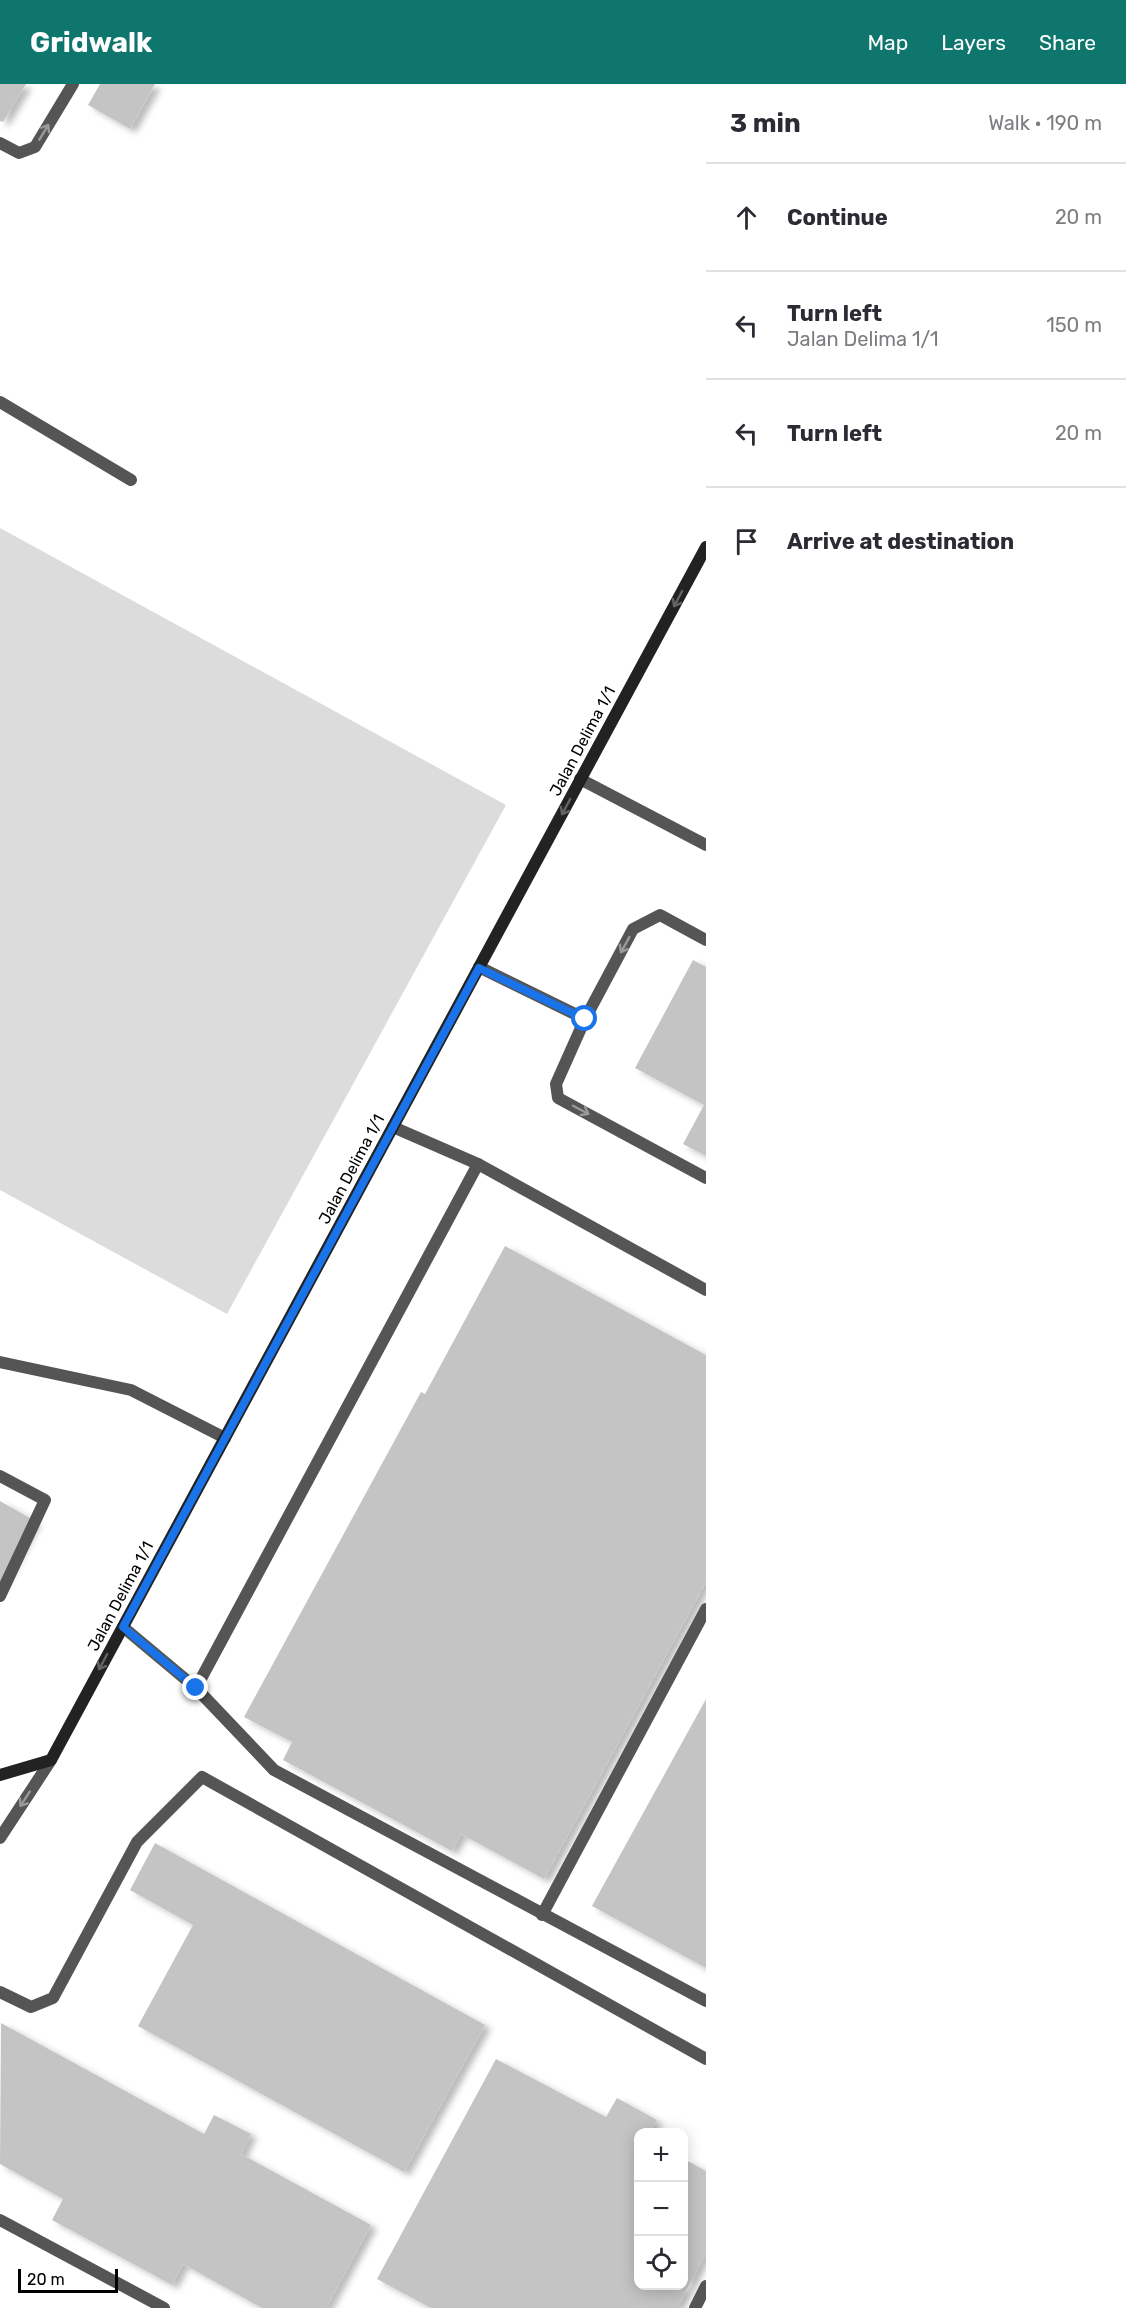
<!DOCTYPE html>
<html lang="en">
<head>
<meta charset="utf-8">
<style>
  :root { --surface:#fff; --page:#f7f7f7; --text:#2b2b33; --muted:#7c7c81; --line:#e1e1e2; --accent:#0f766e }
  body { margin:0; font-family:Rubik,sans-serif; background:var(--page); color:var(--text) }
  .controls { position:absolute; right:18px; bottom:18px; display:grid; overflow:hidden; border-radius:12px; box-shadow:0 3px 15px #0003 }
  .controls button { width:54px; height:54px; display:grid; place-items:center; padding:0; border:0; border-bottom:2px solid var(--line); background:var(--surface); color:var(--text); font:30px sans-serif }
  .scale { position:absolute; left:18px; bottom:15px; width:100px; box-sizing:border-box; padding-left:6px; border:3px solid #000; border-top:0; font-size:16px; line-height:21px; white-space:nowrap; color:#000; -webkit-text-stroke:4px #fff; paint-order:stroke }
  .stop { position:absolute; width:18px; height:18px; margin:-14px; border:4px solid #1a73e8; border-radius:50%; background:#fff }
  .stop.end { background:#1a73e8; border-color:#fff; box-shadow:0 2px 6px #0008 }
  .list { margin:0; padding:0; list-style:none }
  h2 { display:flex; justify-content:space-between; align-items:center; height:78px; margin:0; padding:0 24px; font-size:26px }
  h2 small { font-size:20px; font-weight:400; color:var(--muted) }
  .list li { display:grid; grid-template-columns:39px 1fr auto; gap:18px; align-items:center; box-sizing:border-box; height:108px; padding:0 24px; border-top:2px solid var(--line) }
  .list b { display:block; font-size:22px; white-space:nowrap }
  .list p { margin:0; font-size:20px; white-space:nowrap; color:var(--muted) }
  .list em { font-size:20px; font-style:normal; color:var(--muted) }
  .icon { flex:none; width:33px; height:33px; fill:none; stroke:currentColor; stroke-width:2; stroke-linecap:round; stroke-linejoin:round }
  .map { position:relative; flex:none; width:706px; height:2224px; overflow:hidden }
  header { display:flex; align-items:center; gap:36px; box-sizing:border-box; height:84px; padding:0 30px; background:var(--accent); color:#fff }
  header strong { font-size:28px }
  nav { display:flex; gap:33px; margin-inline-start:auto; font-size:21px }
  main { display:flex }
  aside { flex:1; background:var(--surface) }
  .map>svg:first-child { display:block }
  .green { fill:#dcdcdc }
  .building { fill:#c4c4c4; filter:url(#shadow) }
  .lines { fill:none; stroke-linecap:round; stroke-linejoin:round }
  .lane { stroke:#555; stroke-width:12 }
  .street { stroke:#555; stroke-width:12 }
  .secondary { stroke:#222; stroke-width:12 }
  .oneway { stroke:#999 }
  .oneway2 { stroke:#646464 }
  .route { stroke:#1a73e8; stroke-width:8 }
  .labels { text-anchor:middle; stroke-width:4.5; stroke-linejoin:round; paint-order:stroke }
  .street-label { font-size:16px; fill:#000; stroke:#fff }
</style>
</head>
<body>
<header>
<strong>Gridwalk</strong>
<nav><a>Map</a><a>Layers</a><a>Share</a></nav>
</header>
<main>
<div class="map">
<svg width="706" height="2224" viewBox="0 0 706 2224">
  <defs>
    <filter id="shadow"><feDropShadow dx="6" dy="4" stdDeviation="3" flood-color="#0004"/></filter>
  </defs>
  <rect width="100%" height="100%" fill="#fff"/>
  <path class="green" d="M 0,444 L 506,721 L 227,1230 L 0,1106 Z"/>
  <g class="building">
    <path d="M 0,0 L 26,0 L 3,38 L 0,37 Z"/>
    <path d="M 100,0 L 155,0 L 130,45 L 88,21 Z"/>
    <path d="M 693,876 L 706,883 L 706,1072 L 683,1060 L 704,1021 L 635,984 Z"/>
    <path d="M 505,1162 L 706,1271 L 706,1498 L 544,1795 L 461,1750 L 452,1767 L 283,1676 L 292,1658 L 244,1633 L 421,1308 L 425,1310 Z"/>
    <path d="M 0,1417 L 35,1437 L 0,1501 Z"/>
    <path d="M 706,1615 L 706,1884 L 592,1822 Z"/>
    <path d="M 155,1759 L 485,1941 L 404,2088 L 138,1942 L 193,1841 L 130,1806 Z"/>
    <path d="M 1,1939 L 204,2050 L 214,2031 L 251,2050 L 241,2070 L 371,2141 L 326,2224 L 262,2224 L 183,2180 L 172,2201 L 52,2136 L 63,2115 L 0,2080 Z"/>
    <path d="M 496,1975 L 606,2033 L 617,2014 L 657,2036 L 650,2048 L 638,2048 L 638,2202 L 684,2202 L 684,2075 L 706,2087 L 706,2169 L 677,2224 L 431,2224 L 377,2195 Z"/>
  </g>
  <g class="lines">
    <g class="lane">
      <path d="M 0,59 L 19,69 L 35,63 L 73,0"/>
      <path d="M 0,318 L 131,396"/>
      <path d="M 706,856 L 660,831 L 633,845 L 585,935 L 556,1000 L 558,1014 L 706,1094"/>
      <path d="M 479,883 L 585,935"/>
      <path d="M 393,1043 L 478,1080"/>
      <path d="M 0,1278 L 131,1306 L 225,1354"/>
      <path d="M 0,1392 L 45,1416 L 0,1512"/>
      <path d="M 123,1543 L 196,1604 L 274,1686 L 706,1917"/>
      <path d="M 196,1604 L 478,1080 L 706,1206"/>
      <path d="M 0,1754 L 51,1676"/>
      <path d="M 542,1831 L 706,1525"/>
      <path d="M 0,1908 L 31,1923 L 53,1914 L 137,1758 L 202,1693 L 706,1975"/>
      <path d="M 0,2136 L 164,2224"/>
      <path d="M 695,2224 L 706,2202"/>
    </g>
    <path class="street" d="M 580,695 L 706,761"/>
    <path class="secondary" d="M 0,1691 L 51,1676 L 706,463"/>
  </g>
  <defs><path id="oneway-shaft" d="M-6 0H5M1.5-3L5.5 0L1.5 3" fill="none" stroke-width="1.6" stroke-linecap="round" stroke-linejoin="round" transform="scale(1.5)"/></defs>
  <g class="oneway">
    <use href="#oneway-shaft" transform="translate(44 48) rotate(-59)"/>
    <use href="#oneway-shaft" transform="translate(625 861) rotate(119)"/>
    <use href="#oneway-shaft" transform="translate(581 1026) rotate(28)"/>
    <use href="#oneway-shaft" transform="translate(25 1715) rotate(123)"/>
  </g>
  <g class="oneway2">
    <use href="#oneway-shaft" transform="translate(678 515) rotate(118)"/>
    <use href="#oneway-shaft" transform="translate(566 723) rotate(118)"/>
    <use href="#oneway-shaft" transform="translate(103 1578) rotate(118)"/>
  </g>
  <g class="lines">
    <path class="route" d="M 196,1604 L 123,1543 L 479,884 L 585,935"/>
  </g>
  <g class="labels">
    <g class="street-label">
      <text transform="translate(582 657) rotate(-62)" y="6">Jalan Delima 1/1</text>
      <text transform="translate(351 1085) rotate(-62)" y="6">Jalan Delima 1/1</text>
      <text transform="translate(120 1512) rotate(-62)" y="6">Jalan Delima 1/1</text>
    </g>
  </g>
</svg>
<div class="controls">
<button>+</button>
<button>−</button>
<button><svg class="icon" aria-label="locate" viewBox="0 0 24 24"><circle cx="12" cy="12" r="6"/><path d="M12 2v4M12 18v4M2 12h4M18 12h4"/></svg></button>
</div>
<div class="scale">20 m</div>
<div class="stop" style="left:585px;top:935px"></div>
<div class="stop end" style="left:196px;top:1604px"></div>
</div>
<aside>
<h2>3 min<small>Walk · 190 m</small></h2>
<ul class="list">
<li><svg class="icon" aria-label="ahead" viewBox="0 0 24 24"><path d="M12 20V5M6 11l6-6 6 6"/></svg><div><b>Continue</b></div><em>20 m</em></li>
<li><svg class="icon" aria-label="left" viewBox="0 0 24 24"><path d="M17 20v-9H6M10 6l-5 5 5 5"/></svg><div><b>Turn left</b><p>Jalan Delima 1/1</p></div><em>150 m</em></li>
<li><svg class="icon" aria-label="left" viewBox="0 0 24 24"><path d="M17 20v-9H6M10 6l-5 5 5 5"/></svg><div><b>Turn left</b></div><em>20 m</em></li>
<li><svg class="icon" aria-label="arrive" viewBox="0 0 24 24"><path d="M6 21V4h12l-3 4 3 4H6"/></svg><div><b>Arrive at destination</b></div></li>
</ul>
</aside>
</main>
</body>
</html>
